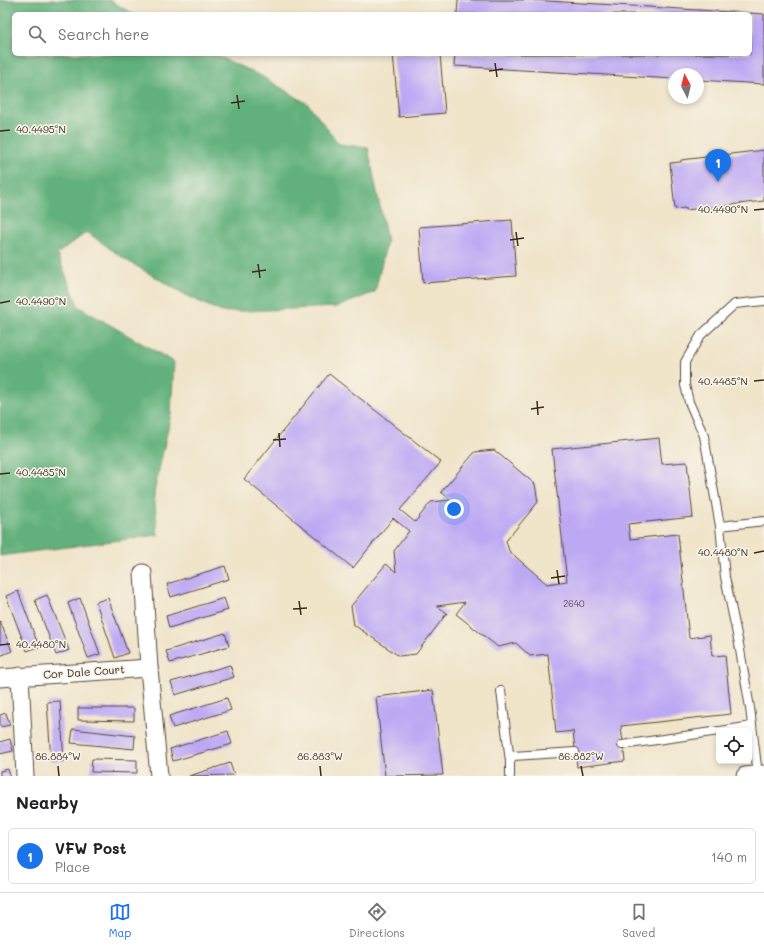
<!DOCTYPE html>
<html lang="en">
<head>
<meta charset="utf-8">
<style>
  :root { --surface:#fff; --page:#f6f6f6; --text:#202124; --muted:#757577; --line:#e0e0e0; --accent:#1a73e8 }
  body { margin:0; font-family:Mali,sans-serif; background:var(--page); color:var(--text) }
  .controls { position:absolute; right:12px; bottom:12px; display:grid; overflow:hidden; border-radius:6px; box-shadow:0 2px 6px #0003 }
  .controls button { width:36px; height:36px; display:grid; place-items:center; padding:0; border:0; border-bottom:1px solid var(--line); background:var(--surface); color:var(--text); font:20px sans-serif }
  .compass { position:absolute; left:668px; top:68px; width:36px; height:36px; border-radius:50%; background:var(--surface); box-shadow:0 2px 6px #0003; rotate:353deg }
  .you { position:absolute; left:454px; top:509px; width:14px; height:14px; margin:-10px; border:3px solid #fff; border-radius:50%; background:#1a73e8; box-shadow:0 0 0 6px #1a73e833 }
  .badge { display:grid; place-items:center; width:26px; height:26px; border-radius:50%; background:var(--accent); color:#fff; font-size:13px; font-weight:700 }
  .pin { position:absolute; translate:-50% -33px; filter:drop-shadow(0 1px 2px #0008) }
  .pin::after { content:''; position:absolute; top:21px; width:14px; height:12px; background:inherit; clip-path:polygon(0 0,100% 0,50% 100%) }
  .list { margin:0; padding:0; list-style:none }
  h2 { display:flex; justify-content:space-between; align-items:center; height:52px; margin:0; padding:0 16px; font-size:17px }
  h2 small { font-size:13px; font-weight:400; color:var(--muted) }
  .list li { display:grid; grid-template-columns:26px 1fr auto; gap:12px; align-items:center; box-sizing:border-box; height:56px; margin:0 8px 8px; padding:0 8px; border:1px solid var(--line); border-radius:6px }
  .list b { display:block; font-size:15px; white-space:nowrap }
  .list p { margin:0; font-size:13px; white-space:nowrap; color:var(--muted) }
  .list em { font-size:13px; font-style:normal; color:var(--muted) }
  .icon { flex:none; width:22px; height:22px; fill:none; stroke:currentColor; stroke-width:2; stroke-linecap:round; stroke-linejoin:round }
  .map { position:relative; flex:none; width:764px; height:776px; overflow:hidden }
  .search { position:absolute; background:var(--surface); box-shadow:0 2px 6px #0003; left:12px; right:12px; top:12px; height:44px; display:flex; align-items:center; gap:10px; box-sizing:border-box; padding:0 14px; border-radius:6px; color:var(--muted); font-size:15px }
  .sheet { height:116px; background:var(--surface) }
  nav { display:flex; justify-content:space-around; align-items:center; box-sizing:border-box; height:56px; border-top:1px solid var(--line); background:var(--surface); font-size:11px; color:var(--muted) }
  nav a { display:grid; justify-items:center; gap:2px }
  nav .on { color:var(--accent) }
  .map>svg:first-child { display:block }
  .forest { fill:#62b17c; stroke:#4e6e4d }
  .building { fill:#bda8f4 }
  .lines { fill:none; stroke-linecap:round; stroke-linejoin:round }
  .service-casing { stroke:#564638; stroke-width:10 }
  .minor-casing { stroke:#564638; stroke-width:19 }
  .service { stroke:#fff; stroke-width:8 }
  .minor { stroke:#fff; stroke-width:17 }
  .ticks { fill:none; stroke:#3b2a1e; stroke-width:1.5 }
  .labels { text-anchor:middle; stroke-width:3.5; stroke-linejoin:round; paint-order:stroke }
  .number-label { font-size:9px; fill:#5c4a54 }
  .street-label { font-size:11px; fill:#3b2a1e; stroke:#f7f3e8 }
  .ticks-label { font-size:10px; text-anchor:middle; fill:#3b2a1e; stroke:#f7f3e8; stroke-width:3.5; stroke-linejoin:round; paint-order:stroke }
</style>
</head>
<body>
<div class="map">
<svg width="764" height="776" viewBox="0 0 764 776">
  <rect width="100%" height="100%" fill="#f7f3e8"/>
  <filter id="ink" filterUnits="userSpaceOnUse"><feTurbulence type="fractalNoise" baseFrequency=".025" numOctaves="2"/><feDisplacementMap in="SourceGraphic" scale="8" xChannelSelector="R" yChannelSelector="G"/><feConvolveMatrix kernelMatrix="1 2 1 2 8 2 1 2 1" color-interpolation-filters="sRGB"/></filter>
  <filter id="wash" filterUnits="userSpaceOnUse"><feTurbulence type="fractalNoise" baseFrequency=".012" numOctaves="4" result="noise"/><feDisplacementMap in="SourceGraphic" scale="16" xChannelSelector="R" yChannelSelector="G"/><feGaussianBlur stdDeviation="0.9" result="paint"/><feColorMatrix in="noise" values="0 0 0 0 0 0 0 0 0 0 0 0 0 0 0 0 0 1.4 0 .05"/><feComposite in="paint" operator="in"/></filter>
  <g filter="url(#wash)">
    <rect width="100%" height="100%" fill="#f0e4c9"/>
    <path class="forest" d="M 0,0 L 109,0 L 134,14 L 14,14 L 14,54 L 214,54 L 263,77 L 308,104 L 339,144 L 368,148 L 387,241 L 375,292 L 337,307 L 222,312 L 191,298 L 126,260 L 87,232 L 57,254 L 79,307 L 174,362 L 171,414 L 154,493 L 158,535 L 0,556 Z"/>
    <g id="blocks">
      <g class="building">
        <path d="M 458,0 L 531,0 L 748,13 L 748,14 L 457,14 Z"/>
        <path d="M 750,13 L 764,14 L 764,84 L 698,80 L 698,74 L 674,74 L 674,79 L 454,66 L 455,54 L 750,54 Z"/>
        <path d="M 393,54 L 440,54 L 445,113 L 399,117 Z"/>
        <path d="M 764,150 L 764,201 L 686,210 L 686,208 L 675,209 L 670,163 L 681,162 L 681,160 Z"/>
        <path d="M 512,220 L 516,276 L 423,283 L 419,227 Z"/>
        <path d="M 329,374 L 441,462 L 400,510 L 415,522 L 431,502 L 451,500 L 441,492 L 475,452 L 494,450 L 535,484 L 538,502 L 506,541 L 509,551 L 547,584 L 567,581 L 552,449 L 659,438 L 662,464 L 687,462 L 693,517 L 628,524 L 630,539 L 678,534 L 689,638 L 710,635 L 712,656 L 725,655 L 731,714 L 621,726 L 625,761 L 577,767 L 573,731 L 556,733 L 548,654 L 530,656 L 516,643 L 498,647 L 456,614 L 465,602 L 437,606 L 447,613 L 416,654 L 399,656 L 354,625 L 351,606 L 386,564 L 396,572 L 394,551 L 409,531 L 393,518 L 353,568 L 244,479 Z"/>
        <path d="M 225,566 L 229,579 L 171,597 L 167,584 Z"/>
        <path d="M 18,591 L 39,647 L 27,651 L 6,596 Z"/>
        <path d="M 47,595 L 69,650 L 56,655 L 35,600 Z"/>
        <path d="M 80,598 L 100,654 L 88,658 L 68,603 Z"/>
        <path d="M 108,598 L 128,653 L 115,658 L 96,602 Z"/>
        <path d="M 224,598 L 228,610 L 169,628 L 166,616 Z"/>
        <path d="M 0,621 L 12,651 L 0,656 Z"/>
        <path d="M 225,633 L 229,646 L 170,663 L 166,651 Z"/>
        <path d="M 230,665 L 234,677 L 175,695 L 171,682 Z"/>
        <path d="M 433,690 L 443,775 L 385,776 L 376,697 Z"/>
        <path d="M 227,698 L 231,710 L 173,728 L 169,716 Z"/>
        <path d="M 60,701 L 64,761 L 51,761 L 47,702 Z"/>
        <path d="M 78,708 L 134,708 L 134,721 L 78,720 Z"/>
        <path d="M 6,713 L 10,725 L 0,727 L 0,715 Z"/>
        <path d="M 73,729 L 135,736 L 134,749 L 71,743 Z"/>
        <path d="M 228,731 L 232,744 L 173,761 L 170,749 Z"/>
        <path d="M 10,739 L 13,751 L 0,754 L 0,742 Z"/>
        <path d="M 92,759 L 137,760 L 137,773 L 91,772 Z"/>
        <path d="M 230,763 L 234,775 L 189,776 Z"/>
        <path d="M 8,769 L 10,776 L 0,776 L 0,771 Z"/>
      </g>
    </g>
  </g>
  <g filter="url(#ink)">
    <use href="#blocks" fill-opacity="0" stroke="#564638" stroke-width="1"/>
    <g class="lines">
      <g class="service-casing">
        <g id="service">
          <path d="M 720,526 L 764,521"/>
          <path d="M 501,691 L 510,761"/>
          <path d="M 720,731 L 752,726"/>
          <path d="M 622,745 L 719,731"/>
          <path d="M 758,775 L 750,708 L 739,644 L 725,577 L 720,526 L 704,436 L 689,402 L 685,385 L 685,362 L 701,335 L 735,304 L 764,301"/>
          <path d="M 510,776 L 510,761 L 513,756 L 575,752"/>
        </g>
      </g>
      <g class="minor-casing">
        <g id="minor">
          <path d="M 143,573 L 149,668 L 159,776"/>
          <path d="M 20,676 L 25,776"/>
          <path d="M 0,678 L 149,668"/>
          <path d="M 745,776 L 764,774"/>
        </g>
      </g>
      <use href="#service" class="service"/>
      <use href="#minor" class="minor"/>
    </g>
  </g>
  <path class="ticks" d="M 495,63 L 497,77M 489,71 L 503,69M 237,95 L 239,109M 231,103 L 245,101M 0,131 L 10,130M 754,210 L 764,209M 516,232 L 518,246M 510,240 L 524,238M 258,264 L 260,278M 252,272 L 266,270M 0,303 L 10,301M 754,381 L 764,380M 537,401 L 538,415M 531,409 L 544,407M 279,433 L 280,447M 273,440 L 286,439M 0,474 L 10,473M 754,553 L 764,551M 557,570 L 559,584M 551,578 L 565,576M 299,601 L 301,615M 293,609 L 307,608M 0,645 L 10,644M 58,766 L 59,776M 320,766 L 321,776M 581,766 L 583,776"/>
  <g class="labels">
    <g class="number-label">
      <text x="574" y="607">2640</text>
    </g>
    <g class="street-label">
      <text transform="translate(84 672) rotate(-4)" y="4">Cor Dale Court</text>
    </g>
  </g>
  <g class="ticks-label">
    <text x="41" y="133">40.4495°N</text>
    <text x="723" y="213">40.4490°N</text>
    <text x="41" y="305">40.4490°N</text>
    <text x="723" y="385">40.4485°N</text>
    <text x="41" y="476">40.4485°N</text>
    <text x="723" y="556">40.4480°N</text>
    <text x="41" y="648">40.4480°N</text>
    <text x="58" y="760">86.884°W</text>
    <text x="320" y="760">86.883°W</text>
    <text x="581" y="760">86.882°W</text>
  </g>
</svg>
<div class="controls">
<button><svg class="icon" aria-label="locate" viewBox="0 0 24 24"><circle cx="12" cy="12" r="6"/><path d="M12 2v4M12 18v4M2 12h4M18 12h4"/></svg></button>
</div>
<svg class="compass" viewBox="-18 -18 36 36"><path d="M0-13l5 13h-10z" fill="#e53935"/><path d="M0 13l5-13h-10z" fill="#757577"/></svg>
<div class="you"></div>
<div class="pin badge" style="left:718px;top:182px">1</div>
<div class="search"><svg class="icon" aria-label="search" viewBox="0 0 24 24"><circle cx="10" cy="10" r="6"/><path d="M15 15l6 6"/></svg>Search here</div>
</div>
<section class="sheet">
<h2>Nearby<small></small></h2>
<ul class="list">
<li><span class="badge">1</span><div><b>VFW Post</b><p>Place</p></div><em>140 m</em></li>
</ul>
</section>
<nav>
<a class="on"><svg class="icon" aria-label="map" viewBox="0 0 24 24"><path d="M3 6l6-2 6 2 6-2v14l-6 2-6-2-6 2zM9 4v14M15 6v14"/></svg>Map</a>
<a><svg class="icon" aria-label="directions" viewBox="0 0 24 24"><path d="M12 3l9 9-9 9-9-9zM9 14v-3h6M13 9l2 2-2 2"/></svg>Directions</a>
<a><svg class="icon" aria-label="saved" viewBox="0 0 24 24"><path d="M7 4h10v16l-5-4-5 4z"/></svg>Saved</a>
</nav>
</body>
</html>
